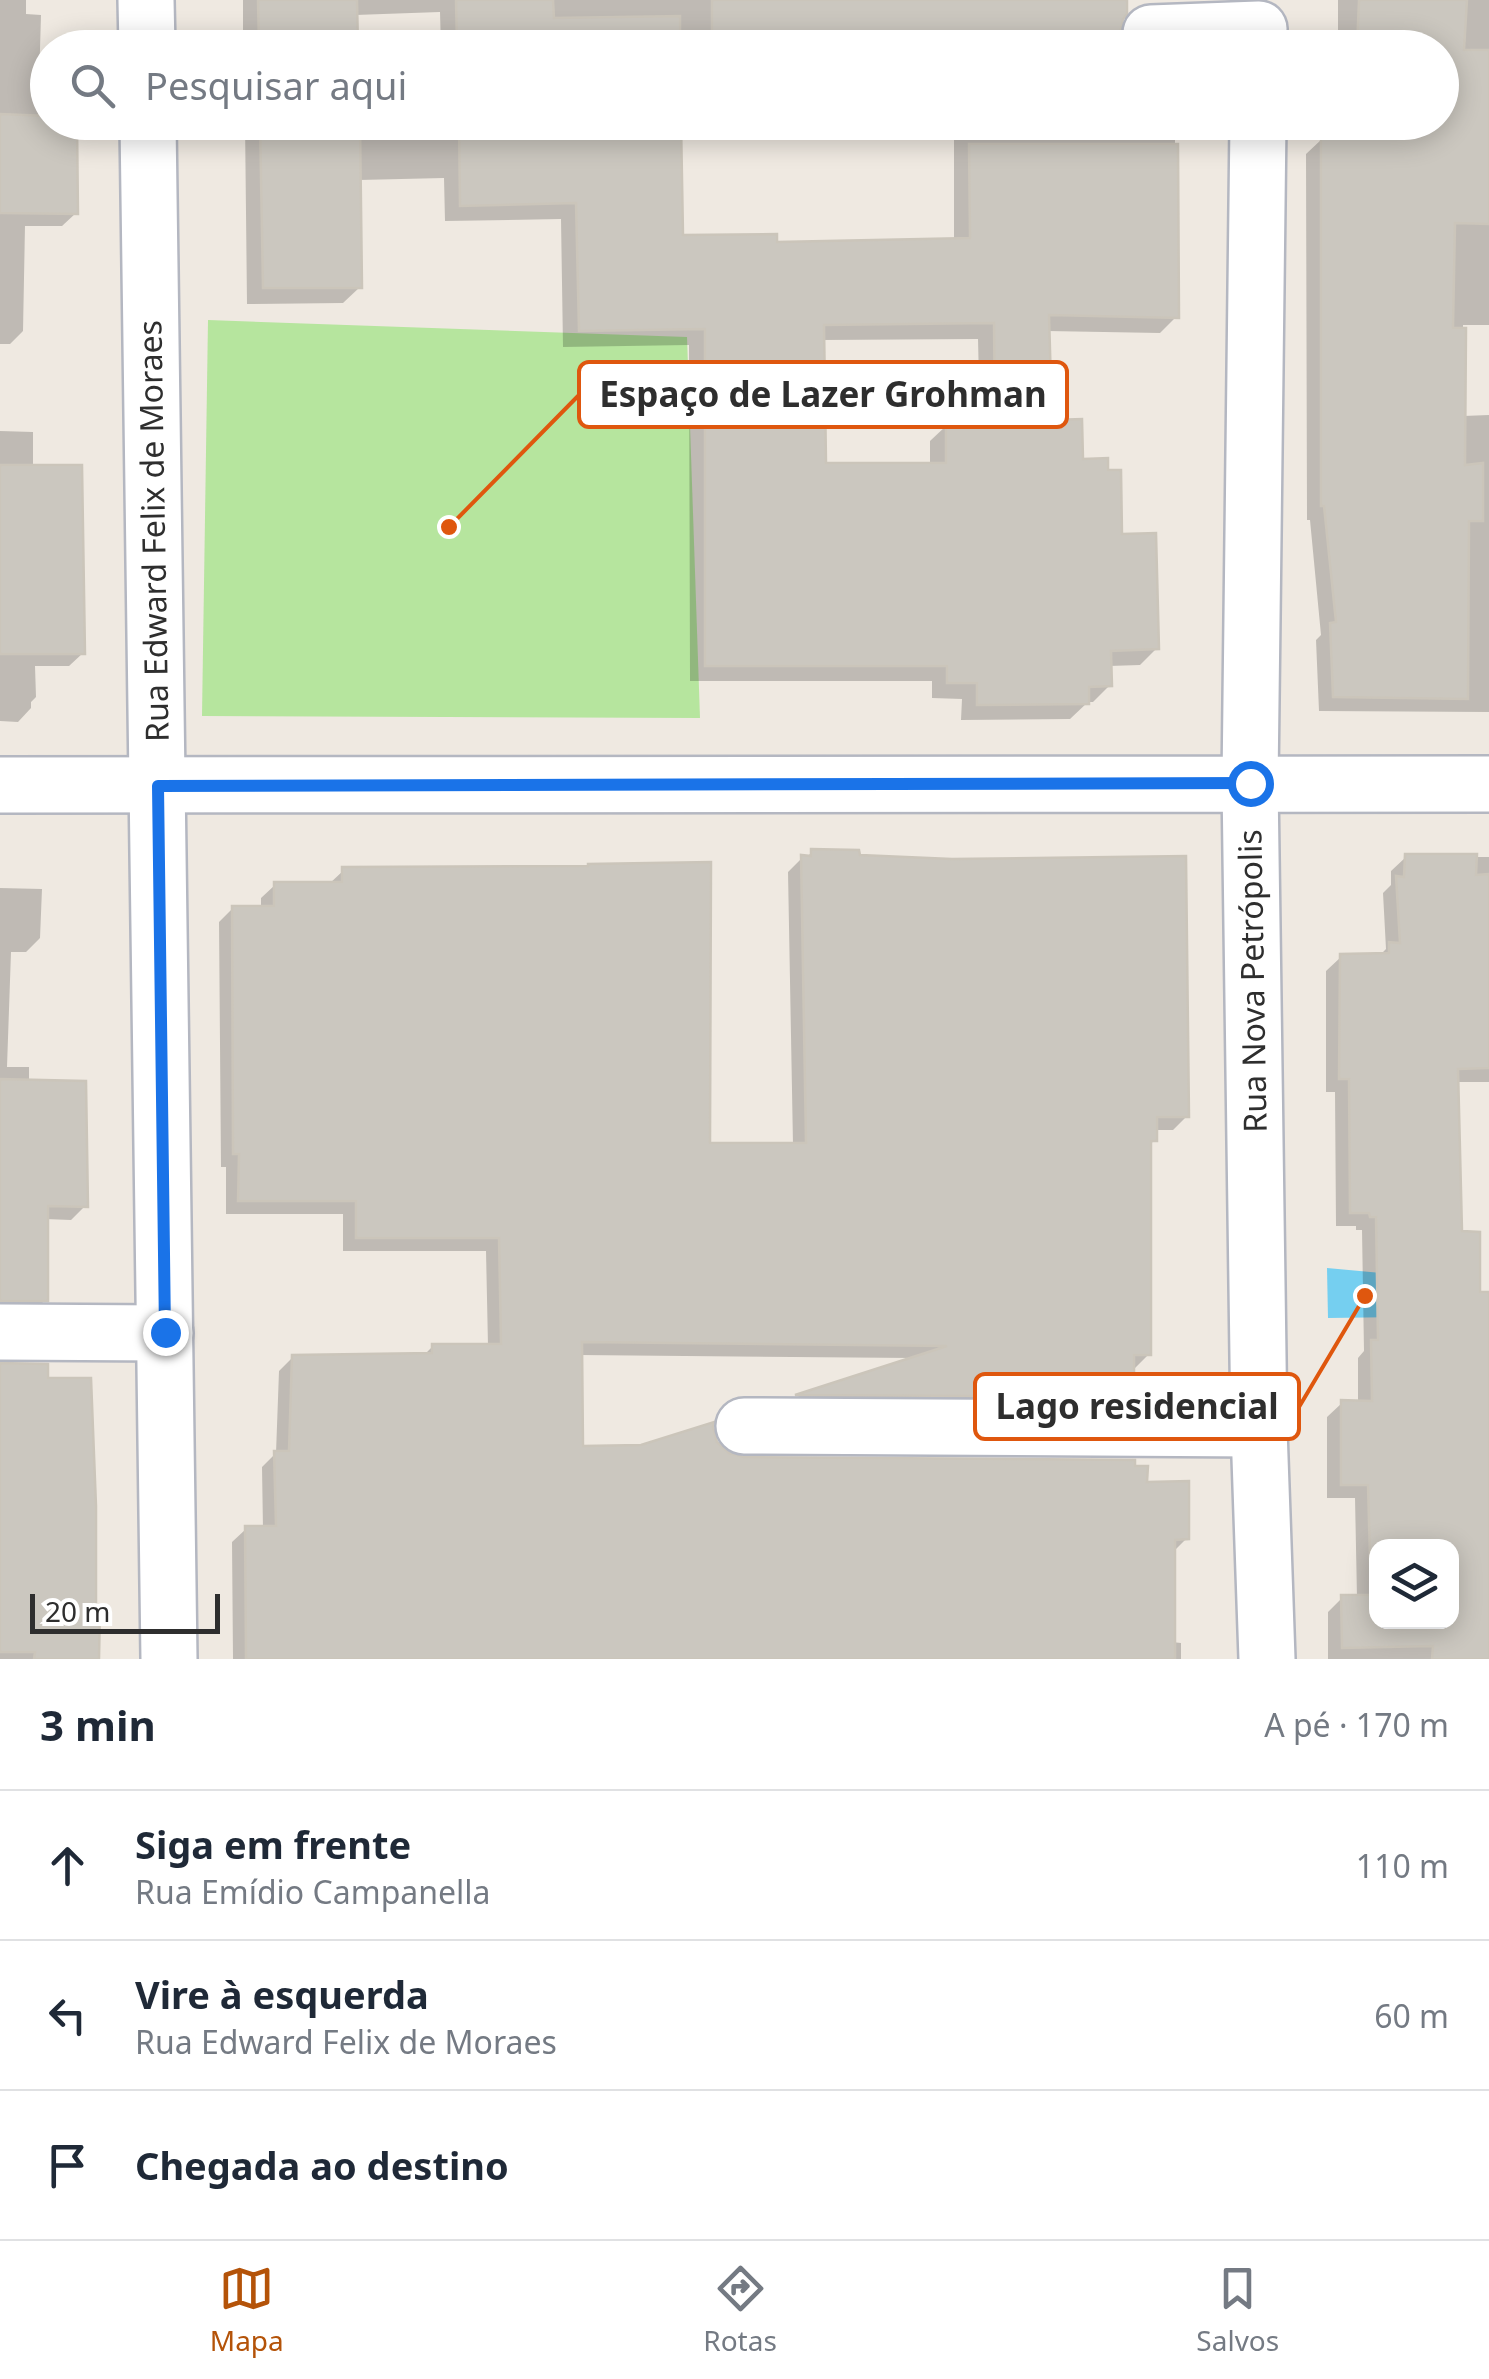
<!DOCTYPE html>
<html lang="pt">
<head>
<meta charset="utf-8">
<style>
  :root { --surface:#fff; --page:#f2f2f3; --text:#1f2937; --muted:#747a83; --line:#e0e1e3; --accent:#b45309 }
  body { margin:0; font-family:"Noto Sans",sans-serif; background:var(--page); color:var(--text) }
  .controls { position:absolute; right:30px; bottom:30px; display:grid; overflow:hidden; border-radius:20px; box-shadow:0 5px 25px #0003 }
  .controls button { width:90px; height:90px; display:grid; place-items:center; padding:0; border:0; border-bottom:2px solid var(--line); background:var(--surface); color:var(--text); font:50px sans-serif }
  .scale { position:absolute; left:30px; bottom:25px; width:190px; box-sizing:border-box; padding-left:10px; border:5px solid #2e2e2e; border-top:0; font-size:28px; line-height:35px; white-space:nowrap; color:#2e2e2e; -webkit-text-stroke:8px #fff; paint-order:stroke }
  .stop { position:absolute; width:30px; height:30px; margin:-22px; border:8px solid #1a73e8; border-radius:50%; background:#fff }
  .stop.end { background:#1a73e8; border-color:#fff; box-shadow:0 2px 10px #0008 }
  .list { margin:0; padding:0; list-style:none }
  h2 { display:flex; justify-content:space-between; align-items:center; height:130px; margin:0; padding:0 40px; font-size:42px }
  h2 small { font-size:32px; font-weight:400; color:var(--muted) }
  .list li { display:grid; grid-template-columns:65px 1fr auto; gap:30px; align-items:center; box-sizing:border-box; height:150px; padding:0 40px; border-top:2px solid var(--line) }
  .list b { display:block; font-size:38px; white-space:nowrap }
  .list p { margin:0; font-size:32px; white-space:nowrap; color:var(--muted) }
  .list em { font-size:32px; font-style:normal; color:var(--muted) }
  .icon { flex:none; width:55px; height:55px; fill:none; stroke:currentColor; stroke-width:2; stroke-linecap:round; stroke-linejoin:round }
  .map { position:relative; flex:none; width:1489px; height:1659px; overflow:hidden }
  .search { position:absolute; background:var(--surface); box-shadow:0 5px 25px #0003; left:30px; right:30px; top:30px; height:110px; display:flex; align-items:center; gap:25px; box-sizing:border-box; padding:0 35px; border-radius:55px; color:var(--muted); font-size:38px }
  .sheet { height:580px; background:var(--surface) }
  nav { display:flex; justify-content:space-around; align-items:center; box-sizing:border-box; height:140px; border-top:2px solid var(--line); background:var(--surface); font-size:28px; color:var(--muted) }
  nav a { display:grid; justify-items:center; gap:5px }
  nav .on { color:var(--accent) }
  .map>svg:first-child { display:block }
  .green { fill:#b6e59e }
  .water { fill:#75cff0 }
  .shadow { fill:#0003; fill-rule:evenodd }
  .building { fill:#cbc7bf; stroke:#cbc5ba; stroke-width:2.5; fill-rule:evenodd }
  .lines { fill:none; stroke-linecap:round; stroke-linejoin:round }
  .minor-casing { stroke:#b4b7c1; stroke-width:60 }
  .minor { stroke:#fff; stroke-width:55 }
  .route { stroke:#1a73e8; stroke-width:12 }
  .labels { text-anchor:middle; stroke-width:10; stroke-linejoin:round; paint-order:stroke }
  .street-label { font-size:32px; fill:#2e2e2e; stroke:#fff }
  .leader { fill:none; stroke:#df570e; stroke-width:4 }
  .callout-dot { fill:#df570e; stroke:#fff; stroke-width:4 }
  .callout { fill:#fff; stroke:#df570e; stroke-width:4 }
  .callout-label { font-size:35px; text-anchor:middle; font-weight:bold; fill:#2e2e2e }
</style>
</head>
<body>
<div class="map">
<svg width="1489" height="1659" viewBox="0 0 1489 1659">
  <rect width="100%" height="100%" fill="#efe9e1"/>
  <path class="green" d="M 208,320 L 687,337 L 700,718 L 202,716 Z"/>
  <path class="water" d="M 1327,1268 L 1403,1275 L 1403,1317 L 1328,1318 Z"/>
  <g class="shadow">
    <path d="M 0,0 L 26,0 L 26,14 L 41,15 L 38,118 L 48,122 L 76,213 L 62,226 L 25,226 L 23,331 L 10,344 L 0,344 Z"/>
    <path d="M 243,0 L 1125,0 L 1117,33 L 1123,48 L 441,48 L 440,12 L 355,15 L 356,48 L 243,48 Z"/>
    <path d="M 1338,0 L 1489,0 L 1489,325 L 1463,325 L 1463,416 L 1489,415 L 1489,712 L 1319,711 L 1316,640 L 1321,635 L 1310,520 L 1307,520 L 1306,154 L 1322,139 L 1341,139 L 1341,122 L 1442,122 L 1442,48 L 1344,48 L 1344,44 L 1338,44 Z"/>
    <path d="M 245,122 L 679,122 L 681,237 L 774,244 L 954,241 L 954,122 L 1125,122 L 1125,137 L 1175,138 L 1176,317 L 1160,333 L 1047,331 L 1050,422 L 1080,462 L 1120,537 L 1157,648 L 1140,665 L 1109,666 L 1110,685 L 1093,702 L 1088,702 L 1070,719 L 961,720 L 962,699 L 932,698 L 932,681 L 690,681 L 689,345 L 563,347 L 561,219 L 445,221 L 444,178 L 359,180 L 360,287 L 343,303 L 247,304 ZM 978,339 L 980,424 L 947,425 L 930,441 L 930,466 L 823,465 L 822,340 Z"/>
    <path d="M 0,431 L 33,432 L 33,467 L 83,653 L 69,666 L 35,666 L 36,697 L 31,702 L 31,708 L 18,722 L 0,721 Z"/>
    <path d="M 812,852 L 1187,1116 L 1173,1130 L 1155,1130 L 1155,1140 L 1149,1145 L 1149,1354 L 1135,1368 L 1132,1368 L 1132,1396 L 1118,1410 L 786,1408 L 797,1397 L 913,1358 L 579,1355 L 581,1448 L 715,1444 L 728,1456 L 744,1460 L 1145,1484 L 1187,1538 L 1172,1553 L 1172,1642 L 1181,1643 L 1181,1659 L 233,1659 L 232,1542 L 246,1529 L 263,1529 L 262,1467 L 276,1453 L 279,1371 L 293,1357 L 423,1356 L 433,1346 L 488,1346 L 486,1251 L 343,1251 L 343,1214 L 226,1214 L 226,1167 L 221,1167 L 219,922 L 233,908 L 261,908 L 261,898 L 275,885 L 329,884 L 344,870 L 707,1145 L 793,1145 L 788,872 L 802,858 L 806,858 Z"/>
    <path d="M 1406,857 L 1489,857 L 1489,1082 L 1456,1082 L 1460,1234 L 1478,1294 L 1489,1294 L 1489,1659 L 1328,1659 L 1328,1612 L 1342,1598 L 1357,1597 L 1355,1498 L 1327,1498 L 1327,1417 L 1342,1403 L 1358,1403 L 1358,1358 L 1364,1351 L 1362,1230 L 1356,1230 L 1356,1226 L 1336,1226 L 1335,1092 L 1326,1092 L 1326,971 L 1341,957 L 1379,956 L 1386,949 L 1383,893 L 1391,885 L 1391,871 ZM 1376,1546 L 1452,1546 L 1452,1622 L 1376,1622 Z"/>
    <path d="M 0,888 L 42,889 L 40,938 L 26,952 L 11,952 L 7,1067 L 29,1067 L 29,1082 L 85,1206 L 71,1220 L 45,1219 L 45,1300 L 31,1314 L 0,1314 Z"/>
    <path d="M 0,1366 L 96,1659 L 0,1659 Z"/>
  </g>
  <g class="building">
    <path d="M 258,0 L 357,0 L 358,48 L 259,48 Z"/>
    <path d="M 456,0 L 553,0 L 554,18 L 680,16 L 680,48 L 457,48 Z"/>
    <path d="M 712,0 L 1127,0 L 1127,14 L 1123,19 L 1120,33 L 1124,48 L 712,48 Z"/>
    <path d="M 1359,0 L 1467,0 L 1464,50 L 1489,50 L 1489,224 L 1455,223 L 1453,328 L 1466,328 L 1465,465 L 1483,463 L 1483,521 L 1469,521 L 1468,699 L 1333,697 L 1330,623 L 1336,622 L 1324,506 L 1321,506 L 1321,136 L 1355,136 L 1355,122 L 1442,122 L 1442,48 L 1357,48 Z"/>
    <path d="M 0,114 L 48,116 L 48,122 L 77,122 L 78,214 L 0,213 Z"/>
    <path d="M 260,122 L 360,122 L 362,288 L 263,288 Z"/>
    <path d="M 459,122 L 681,122 L 683,235 L 777,234 L 777,242 L 970,238 L 969,144 L 1178,144 L 1179,318 L 1049,315 L 1052,420 L 1082,419 L 1083,459 L 1108,458 L 1108,470 L 1121,470 L 1122,534 L 1156,533 L 1159,649 L 1111,651 L 1112,686 L 1089,687 L 1089,704 L 977,705 L 977,683 L 947,683 L 947,666 L 705,666 L 705,329 L 579,331 L 576,203 L 460,206 ZM 994,323 L 995,421 L 946,422 L 946,463 L 826,463 L 824,325 Z"/>
    <path d="M 0,465 L 82,465 L 85,654 L 0,654 Z"/>
    <path d="M 811,849 L 859,850 L 860,855 L 952,859 L 1186,856 L 1189,1117 L 1157,1117 L 1157,1141 L 1151,1141 L 1151,1355 L 1134,1355 L 1134,1397 L 795,1395 L 947,1346 L 582,1342 L 583,1446 L 641,1445 L 714,1422 L 713,1427 L 717,1442 L 729,1453 L 744,1457 L 1135,1460 L 1135,1466 L 1148,1466 L 1147,1482 L 1189,1481 L 1189,1539 L 1175,1540 L 1175,1659 L 246,1659 L 245,1526 L 276,1526 L 274,1451 L 289,1451 L 292,1355 L 432,1353 L 432,1344 L 501,1344 L 499,1238 L 356,1238 L 356,1201 L 238,1201 L 239,1154 L 233,1154 L 232,906 L 274,906 L 274,882 L 342,882 L 342,867 L 588,866 L 588,864 L 711,862 L 710,1143 L 806,1143 L 801,855 L 811,856 Z"/>
    <path d="M 1405,854 L 1477,854 L 1476,875 L 1489,874 L 1489,1068 L 1458,1069 L 1462,1231 L 1480,1232 L 1480,1292 L 1489,1292 L 1489,1659 L 1432,1659 L 1433,1646 L 1342,1648 L 1341,1595 L 1371,1595 L 1368,1485 L 1341,1485 L 1341,1400 L 1372,1401 L 1371,1340 L 1378,1340 L 1376,1217 L 1370,1217 L 1369,1213 L 1350,1213 L 1349,1079 L 1339,1079 L 1340,954 L 1389,953 L 1389,942 L 1400,943 L 1396,876 L 1404,877 ZM 1376,1546 L 1452,1546 L 1452,1622 L 1376,1622 Z"/>
    <path d="M 0,1079 L 86,1081 L 88,1207 L 48,1206 L 48,1301 L 0,1301 Z"/>
    <path d="M 0,1363 L 48,1364 L 48,1378 L 91,1378 L 96,1506 L 96,1608 L 100,1608 L 99,1659 L 34,1659 L 35,1652 L 0,1652 Z"/>
  </g>
  <g class="lines">
    <g class="minor-casing">
      <g id="minor">
        <path d="M 146,0 L 147,48"/>
        <path d="M 1151,33 L 1259,29"/>
        <path d="M 148,122 L 169,1659"/>
        <path d="M 1258,122 L 1250,783 L 1259,1429 L 1267,1659"/>
        <path d="M 0,785 L 1489,784"/>
        <path d="M 0,1332 L 165,1333"/>
        <path d="M 744,1426 L 1259,1429"/>
      </g>
    </g>
    <use href="#minor" class="minor"/>
  </g>
  <g class="lines">
    <path class="route" d="M 165,1332 L 158,786 L 1250,783"/>
  </g>
  <g class="labels">
    <g class="street-label">
      <text transform="translate(154 531) rotate(-91)" y="11">Rua Edward Felix de Moraes</text>
      <text transform="translate(1253 981) rotate(-91)" y="11">Rua Nova Petrópolis</text>
    </g>
  </g>
  <path class="leader" d="M449 527L579 395M1365 1296L1299 1407"/>
  <g class="callout-dot">
    <circle cx="449" cy="527" r="10"/>
    <circle cx="1365" cy="1296" r="10"/>
  </g>
  <g class="callout">
    <rect x="579" y="362" width="488" height="65" rx="10"/>
    <rect x="975" y="1374" width="324" height="65" rx="10"/>
  </g>
  <g class="callout-label">
    <text x="823" y="407">Espaço de Lazer Grohman</text>
    <text x="1137" y="1419">Lago residencial</text>
  </g>
</svg>
<div class="controls">
<button><svg class="icon" aria-label="layers" viewBox="0 0 24 24"><path d="M12 4l9 5-9 5-9-5zM3 14l9 5 9-5"/></svg></button>
</div>
<div class="scale">20 m</div>
<div class="stop" style="left:1250px;top:783px"></div>
<div class="stop end" style="left:165px;top:1332px"></div>
<div class="search"><svg class="icon" aria-label="search" viewBox="0 0 24 24"><circle cx="10" cy="10" r="6"/><path d="M15 15l6 6"/></svg>Pesquisar aqui</div>
</div>
<section class="sheet">
<h2>3 min<small>A pé · 170 m</small></h2>
<ul class="list">
<li><svg class="icon" aria-label="ahead" viewBox="0 0 24 24"><path d="M12 20V5M6 11l6-6 6 6"/></svg><div><b>Siga em frente</b><p>Rua Emídio Campanella</p></div><em>110 m</em></li>
<li><svg class="icon" aria-label="left" viewBox="0 0 24 24"><path d="M17 20v-9H6M10 6l-5 5 5 5"/></svg><div><b>Vire à esquerda</b><p>Rua Edward Felix de Moraes</p></div><em>60 m</em></li>
<li><svg class="icon" aria-label="arrive" viewBox="0 0 24 24"><path d="M6 21V4h12l-3 4 3 4H6"/></svg><div><b>Chegada ao destino</b></div></li>
</ul>
</section>
<nav>
<a class="on"><svg class="icon" aria-label="map" viewBox="0 0 24 24"><path d="M3 6l6-2 6 2 6-2v14l-6 2-6-2-6 2zM9 4v14M15 6v14"/></svg>Mapa</a>
<a><svg class="icon" aria-label="directions" viewBox="0 0 24 24"><path d="M12 3l9 9-9 9-9-9zM9 14v-3h6M13 9l2 2-2 2"/></svg>Rotas</a>
<a><svg class="icon" aria-label="saved" viewBox="0 0 24 24"><path d="M7 4h10v16l-5-4-5 4z"/></svg>Salvos</a>
</nav>
</body>
</html>
